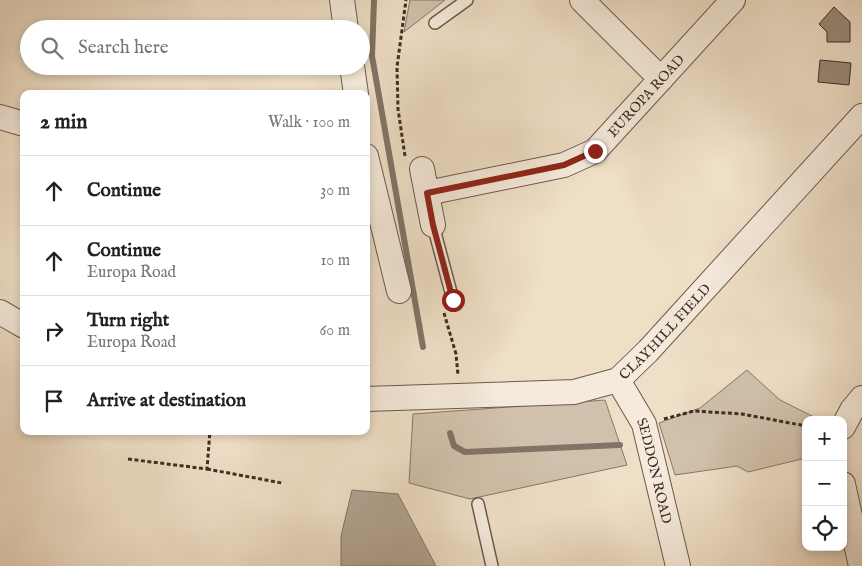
<!DOCTYPE html>
<html lang="en">
<head>
<meta charset="utf-8">
<style>
  :root { --surface:#fff; --page:#f2f2f2; --text:#222; --muted:#767676; --line:#e0e0e0 }
  body { margin:0; font-family:"IM FELL English",serif; background:var(--page); color:var(--text) }
  .controls { position:absolute; right:15px; bottom:15px; display:grid; overflow:hidden; border-radius:10px; box-shadow:0 2px 8px #0003 }
  .controls button { width:45px; height:45px; display:grid; place-items:center; padding:0; border:0; border-bottom:1px solid var(--line); background:var(--surface); color:var(--text); font:25px sans-serif }
  .stop { position:absolute; width:15px; height:15px; margin:-11px; border:4px solid #8f2418; border-radius:50%; background:#fff }
  .stop.end { background:#8f2418; border-color:#fff; box-shadow:0 1px 5px #0008 }
  .list { margin:0; padding:0; list-style:none }
  h2 { display:flex; justify-content:space-between; align-items:center; height:65px; margin:0; padding:0 20px; font-size:21px }
  h2 small { font-size:16px; font-weight:400; color:var(--muted) }
  .list li { display:grid; grid-template-columns:32px 1fr auto; gap:15px; align-items:center; box-sizing:border-box; height:70px; padding:0 20px; border-top:1px solid var(--line) }
  .list b { display:block; font-size:19px; white-space:nowrap }
  .list p { margin:0; font-size:16px; white-space:nowrap; color:var(--muted) }
  .list em { font-size:16px; font-style:normal; color:var(--muted) }
  .icon { flex:none; width:28px; height:28px; fill:none; stroke:currentColor; stroke-width:2; stroke-linecap:round; stroke-linejoin:round }
  .map { position:relative; flex:none; width:862px; height:566px; overflow:hidden }
  .search { position:absolute; background:var(--surface); box-shadow:0 2px 8px #0003; left:20px; top:20px; width:350px; height:55px; display:flex; align-items:center; gap:12px; box-sizing:border-box; padding:0 18px; border-radius:28px; color:var(--muted); font-size:19px }
  .panel { position:absolute; background:var(--surface); box-shadow:0 2px 8px #0003; left:20px; top:90px; width:350px; height:345px; border-radius:10px }
  .map>svg:first-child { display:block }
  .green { fill:#d1c1ac; stroke:#877769 }
  .water { fill:#b2a290; stroke:#837366 }
  .lines { fill:none; stroke-linecap:round; stroke-linejoin:round }
  .stream { stroke:#837366; stroke-width:6 }
  .building { fill:#9a8a7a; stroke:#3d2d26 }
  .lane-casing { stroke:#6a5a4e; stroke-width:14 }
  .street-casing { stroke:#6a5a4e; stroke-width:26 }
  .path { stroke:#3d2d26; stroke-width:3; stroke-dasharray:4 2.5; stroke-linecap:butt }
  .lane { stroke:#f5eadb; stroke-width:11 }
  .street { stroke:#f5eadb; stroke-width:24 }
  .route { stroke:#8f2418; stroke-width:6 }
  .labels { text-anchor:middle; stroke-width:4; stroke-linejoin:round; paint-order:stroke }
  .street-label { font-size:14px; fill:#3d2d26; stroke:#f5eadb }
</style>
</head>
<body>
<div class="map">
<svg width="862" height="566" viewBox="0 0 862 566">
  <rect width="100%" height="100%" fill="#efdfc7"/>
  <filter id="stains"><feTurbulence type="fractalNoise" baseFrequency=".004" numOctaves="4"/><feColorMatrix values="0 0 0 0 .2 0 0 0 0 .09 0 0 0 0 .02 0 0 0 .5 -.17"/></filter>
  <radialGradient id="worn" r=".72"><stop offset=".6" stop-color="#630" stop-opacity="0"/><stop offset="1" stop-color="#630" stop-opacity=".3"/></radialGradient>
  <g class="green">
    <path d="M 410,0 L 445,0 L 404,32 Z"/>
    <path d="M 747,370 L 780,400 L 820,420 L 806,420 L 806,458 L 748,472 L 737,466 L 675,475 L 659,423 L 700,408 Z"/>
    <path d="M 605,400 L 627,465 L 470,499 L 409,483 L 413,414 Z"/>
  </g>
  <path class="water" d="M 352,490 L 398,494 L 436,566 L 341,566 L 341,536 Z"/>
  <g class="lines">
    <g class="stream">
      <path d="M 374,0 L 372,56 L 423,347"/>
      <path d="M 450,433 L 454,446 L 465,452 L 620,445"/>
    </g>
  </g>
  <g class="building">
    <path d="M 834,7 L 850,22 L 850,42 L 827,42 L 827,32 L 819,24 Z"/>
    <path d="M 820,60 L 851,63 L 849,85 L 818,82 Z"/>
  </g>
  <g class="lines">
    <g class="lane-casing">
      <g id="lane">
        <path d="M 435,23 L 467,0"/>
        <path d="M 433,225 L 453,300"/>
        <path d="M 478,504 L 492,566"/>
      </g>
    </g>
    <g class="street-casing">
      <g id="street">
        <path d="M 342,0 L 346,29"/>
        <path d="M 582,0 L 661,79"/>
        <path d="M 352,66 L 356,94"/>
        <path d="M 0,117 L 24,124"/>
        <path d="M 366,156 L 399,291"/>
        <path d="M 422,169 L 433,225"/>
        <path id="s1" d="M 427,193 L 564,165 L 595,151 L 733,0"/>
        <path d="M 0,312 L 24,326"/>
        <path id="s2" d="M 618,380 L 644,424 L 678,566"/>
        <path id="s3" d="M 366,399 L 574,392 L 618,380 L 648,351 L 862,116"/>
        <path d="M 843,427 L 852,410 L 862,398"/>
        <path d="M 843,484 L 861,566"/>
      </g>
    </g>
    <g class="path">
      <path d="M 405,156 L 398,109 L 397,67 L 406,0"/>
      <path d="M 444,313 L 456,354 L 458,375"/>
      <path d="M 664,419 L 694,411 L 742,414 L 806,426"/>
      <path d="M 128,459 L 207,469 L 210,431"/>
      <path d="M 207,469 L 282,483"/>
    </g>
    <use href="#lane" class="lane"/>
    <use href="#street" class="street"/>
  </g>
  <g class="lines">
    <path class="route" d="M 453,300 L 433,225 L 427,193 L 564,165 L 595,151"/>
  </g>
  <g class="labels">
    <g class="street-label">
      <text dy="5" stroke="none"><textPath href="#s1" startOffset="249">EUROPA ROAD</textPath></text>
      <text dy="5" stroke="none"><textPath href="#s3" startOffset="321">CLAYHILL FIELD</textPath></text>
      <text dy="5" stroke="none"><textPath href="#s2" startOffset="99">SEDDON ROAD</textPath></text>
    </g>
  </g>
  <rect width="100%" height="100%" filter="url(#stains)"/>
  <rect width="100%" height="100%" fill="url(#worn)"/>
</svg>
<div class="controls">
<button>+</button>
<button>−</button>
<button><svg class="icon" aria-label="locate" viewBox="0 0 24 24"><circle cx="12" cy="12" r="6"/><path d="M12 2v4M12 18v4M2 12h4M18 12h4"/></svg></button>
</div>
<div class="stop" style="left:453px;top:300px"></div>
<div class="stop end" style="left:595px;top:151px"></div>
<div class="search"><svg class="icon" aria-label="search" viewBox="0 0 24 24"><circle cx="10" cy="10" r="6"/><path d="M15 15l6 6"/></svg>Search here</div>
<section class="panel">
<h2>2 min<small>Walk · 100 m</small></h2>
<ul class="list">
<li><svg class="icon" aria-label="ahead" viewBox="0 0 24 24"><path d="M12 20V5M6 11l6-6 6 6"/></svg><div><b>Continue</b></div><em>30 m</em></li>
<li><svg class="icon" aria-label="ahead" viewBox="0 0 24 24"><path d="M12 20V5M6 11l6-6 6 6"/></svg><div><b>Continue</b><p>Europa Road</p></div><em>10 m</em></li>
<li><svg class="icon" aria-label="right" viewBox="0 0 24 24"><path d="M7 20v-9h11M14 6l5 5-5 5"/></svg><div><b>Turn right</b><p>Europa Road</p></div><em>60 m</em></li>
<li><svg class="icon" aria-label="arrive" viewBox="0 0 24 24"><path d="M6 21V4h12l-3 4 3 4H6"/></svg><div><b>Arrive at destination</b></div></li>
</ul>
</section>
</div>
</body>
</html>
